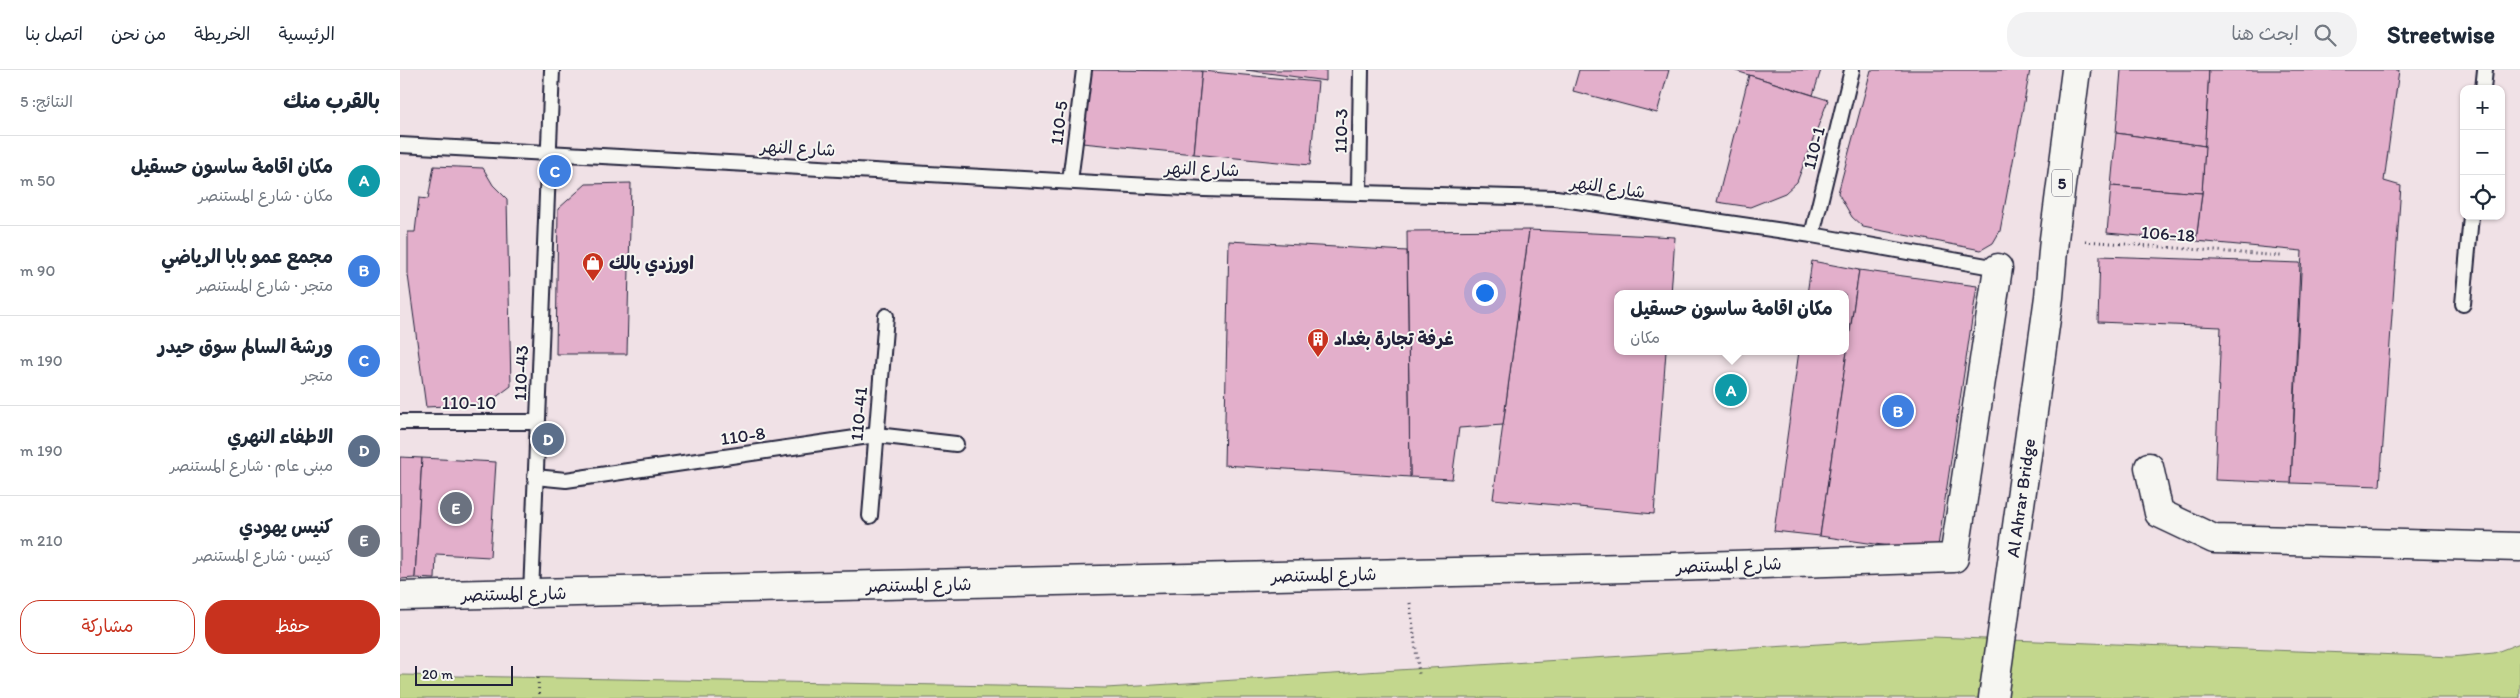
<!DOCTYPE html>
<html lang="ar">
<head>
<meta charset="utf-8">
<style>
  :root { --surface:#fff; --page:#f2f2f3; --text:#1f2937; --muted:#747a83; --line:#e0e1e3; --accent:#c8321e }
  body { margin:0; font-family:Itim,"Playpen Sans Arabic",sans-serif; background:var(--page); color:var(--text); direction:rtl }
  .controls { position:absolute; right:15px; top:15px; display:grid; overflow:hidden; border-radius:10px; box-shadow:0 1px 4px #0004 }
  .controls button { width:45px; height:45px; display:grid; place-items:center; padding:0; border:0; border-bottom:1px solid var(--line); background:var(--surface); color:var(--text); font:25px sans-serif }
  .scale { position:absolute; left:15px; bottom:12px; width:98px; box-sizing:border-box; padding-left:5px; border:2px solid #22223b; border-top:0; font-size:14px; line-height:18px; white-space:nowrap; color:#22223b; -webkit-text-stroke:4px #f6f6f2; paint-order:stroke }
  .you { position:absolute; left:1084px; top:222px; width:18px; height:18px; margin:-12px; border:4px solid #fff; border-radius:50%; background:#1a73e8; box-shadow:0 0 0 8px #1a73e833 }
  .badge { display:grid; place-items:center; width:32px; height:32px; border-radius:50%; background:var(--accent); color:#fff; font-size:16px; font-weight:700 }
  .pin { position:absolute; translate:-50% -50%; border:2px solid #fff; box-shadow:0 1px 5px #0006 }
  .popup { position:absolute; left:1214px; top:220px; width:235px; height:65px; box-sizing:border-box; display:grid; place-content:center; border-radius:10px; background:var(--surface); filter:drop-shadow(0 1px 4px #0005); font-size:16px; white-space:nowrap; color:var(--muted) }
  .popup b { font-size:19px; color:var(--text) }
  .popup::after { content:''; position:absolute; left:50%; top:100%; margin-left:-10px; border:10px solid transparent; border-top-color:var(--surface) }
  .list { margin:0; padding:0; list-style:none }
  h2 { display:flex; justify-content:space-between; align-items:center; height:65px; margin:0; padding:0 20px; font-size:21px }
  h2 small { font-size:16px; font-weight:400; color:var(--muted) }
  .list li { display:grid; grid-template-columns:32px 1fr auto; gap:15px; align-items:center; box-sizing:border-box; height:90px; padding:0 20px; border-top:1px solid var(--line) }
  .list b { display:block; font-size:19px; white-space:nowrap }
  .list p { margin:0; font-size:16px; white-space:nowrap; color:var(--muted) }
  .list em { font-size:16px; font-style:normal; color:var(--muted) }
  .actions { display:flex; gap:10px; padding:15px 20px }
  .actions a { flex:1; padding:11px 0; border:1px solid var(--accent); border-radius:20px; text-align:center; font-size:18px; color:var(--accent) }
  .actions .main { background:var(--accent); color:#fff }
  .icon { flex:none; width:28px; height:28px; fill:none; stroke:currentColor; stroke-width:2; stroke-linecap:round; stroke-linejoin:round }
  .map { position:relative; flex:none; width:2120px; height:628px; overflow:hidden; direction:ltr }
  header { display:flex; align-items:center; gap:30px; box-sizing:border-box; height:70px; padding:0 25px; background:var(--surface); border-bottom:1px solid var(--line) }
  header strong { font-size:24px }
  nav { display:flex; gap:28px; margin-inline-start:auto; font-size:18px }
  .search { width:350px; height:45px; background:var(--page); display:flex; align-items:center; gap:12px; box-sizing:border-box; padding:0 18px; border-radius:20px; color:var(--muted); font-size:19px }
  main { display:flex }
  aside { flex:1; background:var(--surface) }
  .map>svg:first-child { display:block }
  .green { fill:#c3d78d; stroke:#727c64 }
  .building { fill:#e3afcb; stroke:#22223b }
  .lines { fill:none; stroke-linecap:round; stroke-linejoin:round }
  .lane-casing { stroke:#22223b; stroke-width:18 }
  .street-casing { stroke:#22223b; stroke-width:31 }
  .primary-casing { stroke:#22223b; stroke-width:31 }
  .path { stroke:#22223b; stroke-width:3; stroke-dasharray:1 4; stroke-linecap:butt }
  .lane { stroke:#f6f6f2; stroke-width:14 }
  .street { stroke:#f6f6f2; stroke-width:28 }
  .primary { stroke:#f6f6f2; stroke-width:28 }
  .labels { text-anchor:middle; stroke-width:4; stroke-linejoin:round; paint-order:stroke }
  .shield { fill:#f6f6f2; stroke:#626272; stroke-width:1 }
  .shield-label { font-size:16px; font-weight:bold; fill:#22223b }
  .street-label { font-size:18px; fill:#22223b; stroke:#f6f6f2 }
  .poi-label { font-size:18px; font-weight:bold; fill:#22223b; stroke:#f6f6f2; text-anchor:start }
</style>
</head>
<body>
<header>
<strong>Streetwise</strong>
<div class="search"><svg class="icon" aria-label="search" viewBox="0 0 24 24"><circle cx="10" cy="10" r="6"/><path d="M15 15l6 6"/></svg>ابحث هنا</div>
<nav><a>الرئيسية</a><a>الخريطة</a><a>من نحن</a><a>اتصل بنا</a></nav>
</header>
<main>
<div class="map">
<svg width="2120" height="628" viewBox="0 0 2120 628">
  <rect width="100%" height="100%" fill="#f0e1e6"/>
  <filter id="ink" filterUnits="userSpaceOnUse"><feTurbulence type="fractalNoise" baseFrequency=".02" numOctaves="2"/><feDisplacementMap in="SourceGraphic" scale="10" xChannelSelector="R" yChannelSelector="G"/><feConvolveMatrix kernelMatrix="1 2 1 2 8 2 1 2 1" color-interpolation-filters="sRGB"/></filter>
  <g filter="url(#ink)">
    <path class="green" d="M 1533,567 L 2052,587 L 2094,583 L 2120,573 L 2120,628 L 0,628 L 0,605 L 706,618 Z"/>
    <g class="building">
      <path d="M 689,0 L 802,1 L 794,84 L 682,73 Z"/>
      <path d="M 846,0 L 926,0 L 926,11 Z"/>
      <path d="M 1179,0 L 1269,0 L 1257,43 L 1173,21 Z"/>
      <path d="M 1333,0 L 1421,0 L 1413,25 Z"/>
      <path d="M 1471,0 L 1630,0 L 1600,161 L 1593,173 L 1581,180 L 1463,157 L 1452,147 L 1438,123 Z"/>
      <path d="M 1721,0 L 1809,0 L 1805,76 L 1716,63 Z"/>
      <path d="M 1809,0 L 1999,0 L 1984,111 L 2001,116 L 1980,416 L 1891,413 L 1902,181 L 1796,171 L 1802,123 Z"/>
      <path d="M 802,1 L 918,12 L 910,95 L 794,84 Z"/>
      <path d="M 1349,5 L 1428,30 L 1397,112 L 1385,123 L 1350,137 L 1317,132 Z"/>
      <path d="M 1716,63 L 1805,76 L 1802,123 L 1711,116 Z"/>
      <path d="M 34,96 L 83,98 L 93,115 L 107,129 L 111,316 L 87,334 L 26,337 L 8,205 L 8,162 L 15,162 L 19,128 L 28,129 Z"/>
      <path d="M 231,113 L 227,284 L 156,284 L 158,139 L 186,114 Z"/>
      <path d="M 1711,116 L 1802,123 L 1796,171 L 1707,163 Z"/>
      <path d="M 1129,160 L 1275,167 L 1271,224 L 1217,224 L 1217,281 L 1266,281 L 1254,444 L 1093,429 Z"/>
      <path d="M 1129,160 L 1103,355 L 1059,358 L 1052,409 L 1010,407 L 1007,161 Z"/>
      <path d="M 829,171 L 1007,181 L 1010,407 L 824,395 Z"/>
      <path d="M 1700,186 L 1900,193 L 1891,413 L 1815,410 L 1821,257 L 1698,252 Z"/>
      <path d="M 1412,191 L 1459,200 L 1420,466 L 1374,461 L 1399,281 L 1445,281 L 1445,224 L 1407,224 Z"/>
      <path d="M 1459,200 L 1577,216 L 1537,483 L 1420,466 Z"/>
      <path d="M 0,387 L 22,388 L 15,508 L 0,509 Z"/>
      <path d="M 22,388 L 96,392 L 90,487 L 36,484 L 35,509 L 15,508 Z"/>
    </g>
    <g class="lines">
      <g class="lane-casing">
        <g id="lane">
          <path d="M 2083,19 L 2085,0"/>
          <path d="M 0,75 L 804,119 L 1156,128 L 1412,165 L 1598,198"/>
          <path d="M 670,111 L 684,0"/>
          <path d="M 959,123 L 961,0"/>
          <path d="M 1412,165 L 1452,0"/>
          <path d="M 2063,234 L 2071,146"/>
          <path d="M 0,352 L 137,352"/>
          <path d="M 135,407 L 166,410 L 476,365 L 556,374"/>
          <path d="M 470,446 L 486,246"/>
          <path d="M 131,524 L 152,0"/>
        </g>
      </g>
      <g class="street-casing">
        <g id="street">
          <path d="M 1749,397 L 1759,443 L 1814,469 L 2120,477"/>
          <path d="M 0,526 L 1271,497 L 1554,488 L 1598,198"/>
        </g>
      </g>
      <g class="primary-casing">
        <g id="primary">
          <path id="s1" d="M 1593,628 L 1649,227 L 1654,169 L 1676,0"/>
        </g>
      </g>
      <g class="path">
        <path d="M 1685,171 L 1881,186"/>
        <path d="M 1010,533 L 1019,604"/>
        <path d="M 138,608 L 139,628"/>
      </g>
      <use href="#lane" class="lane"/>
      <use href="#street" class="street"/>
      <use href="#primary" class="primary"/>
    </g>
  </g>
  <defs>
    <g id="shop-pin" transform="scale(1.125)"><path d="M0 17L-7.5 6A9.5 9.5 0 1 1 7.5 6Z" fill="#c8321e" stroke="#f6f6f2"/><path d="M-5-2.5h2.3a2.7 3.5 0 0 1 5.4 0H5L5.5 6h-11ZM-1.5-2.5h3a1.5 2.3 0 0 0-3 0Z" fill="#fff"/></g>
    <g id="building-pin" transform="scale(1.125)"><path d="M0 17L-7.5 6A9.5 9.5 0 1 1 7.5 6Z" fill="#c8321e" stroke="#f6f6f2"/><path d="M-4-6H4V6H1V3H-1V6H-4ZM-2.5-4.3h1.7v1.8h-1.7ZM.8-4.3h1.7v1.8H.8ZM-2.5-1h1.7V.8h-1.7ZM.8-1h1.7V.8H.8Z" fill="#fff"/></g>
  </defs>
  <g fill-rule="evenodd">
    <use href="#shop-pin" x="193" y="193"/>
    <use href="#building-pin" x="918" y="269"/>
  </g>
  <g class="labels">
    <rect class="shield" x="1652" y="99.5" width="20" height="27" rx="4"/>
    <g class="shield-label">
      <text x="1662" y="119">5</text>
    </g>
    <g class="street-label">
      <text transform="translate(659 53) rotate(-83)" y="6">110-5</text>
      <text transform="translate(941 61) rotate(-89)" y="6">110-3</text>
      <text transform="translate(398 78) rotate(3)" y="6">شارع النهر</text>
      <text transform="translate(1414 78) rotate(-76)" y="6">110-1</text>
      <text transform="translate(802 99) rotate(2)" y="6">شارع النهر</text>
      <text transform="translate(1208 117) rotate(8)" y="6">شارع النهر</text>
      <text transform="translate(1768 164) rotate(4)" y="6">106-18</text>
      <text transform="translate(121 303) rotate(-88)" y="6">110-43</text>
      <text x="69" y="339">110-10</text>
      <text transform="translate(459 344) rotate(-85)" y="6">110-41</text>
      <text transform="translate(343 366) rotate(-8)" y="6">110-8</text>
      <text dy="6" stroke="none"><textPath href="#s1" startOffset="202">Al Ahrar Bridge</textPath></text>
      <text transform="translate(1329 495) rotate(-2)" y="6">شارع المستنصر</text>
      <text transform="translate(924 505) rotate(-1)" y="6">شارع المستنصر</text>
      <text transform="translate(519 515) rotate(-1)" y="6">شارع المستنصر</text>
      <text transform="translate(114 524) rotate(-1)" y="6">شارع المستنصر</text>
    </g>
    <g class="poi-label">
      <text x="209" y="199">اورزدي بالك</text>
      <text x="934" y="275">غرفة تجارة بغداد</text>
    </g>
  </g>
</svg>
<div class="controls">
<button>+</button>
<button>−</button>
<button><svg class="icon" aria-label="locate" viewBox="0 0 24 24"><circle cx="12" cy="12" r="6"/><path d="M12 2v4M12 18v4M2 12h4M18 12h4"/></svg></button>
</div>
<div class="scale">20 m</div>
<div class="you"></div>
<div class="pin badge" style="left:1331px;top:320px;background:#0f9aa8">A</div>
<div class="popup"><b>مكان اقامة ساسون حسقيل</b>مكان</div>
<div class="pin badge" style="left:1498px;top:341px;background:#3f7fe0">B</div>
<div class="pin badge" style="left:155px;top:101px;background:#3f7fe0">C</div>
<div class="pin badge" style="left:148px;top:369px;background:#5c6f8a">D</div>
<div class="pin badge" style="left:56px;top:438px;background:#6b7280">E</div>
</div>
<aside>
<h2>بالقرب منك<small>النتائج: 5</small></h2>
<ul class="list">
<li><span class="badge" style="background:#0f9aa8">A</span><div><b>مكان اقامة ساسون حسقيل</b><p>مكان · شارع المستنصر</p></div><em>50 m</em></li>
<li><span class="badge" style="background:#3f7fe0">B</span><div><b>مجمع عمو بابا الرياضي</b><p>متجر · شارع المستنصر</p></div><em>90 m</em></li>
<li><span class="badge" style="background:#3f7fe0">C</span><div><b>ورشة السالم سوق حيدر</b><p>متجر</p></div><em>190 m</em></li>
<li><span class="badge" style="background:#5c6f8a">D</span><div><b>الاطفاء النهري</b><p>مبنى عام · شارع المستنصر</p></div><em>190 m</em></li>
<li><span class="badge" style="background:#6b7280">E</span><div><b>كنيس يهودي</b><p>كنيس · شارع المستنصر</p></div><em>210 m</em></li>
</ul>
<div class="actions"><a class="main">حفظ</a><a>مشاركة</a></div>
</aside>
</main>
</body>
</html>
